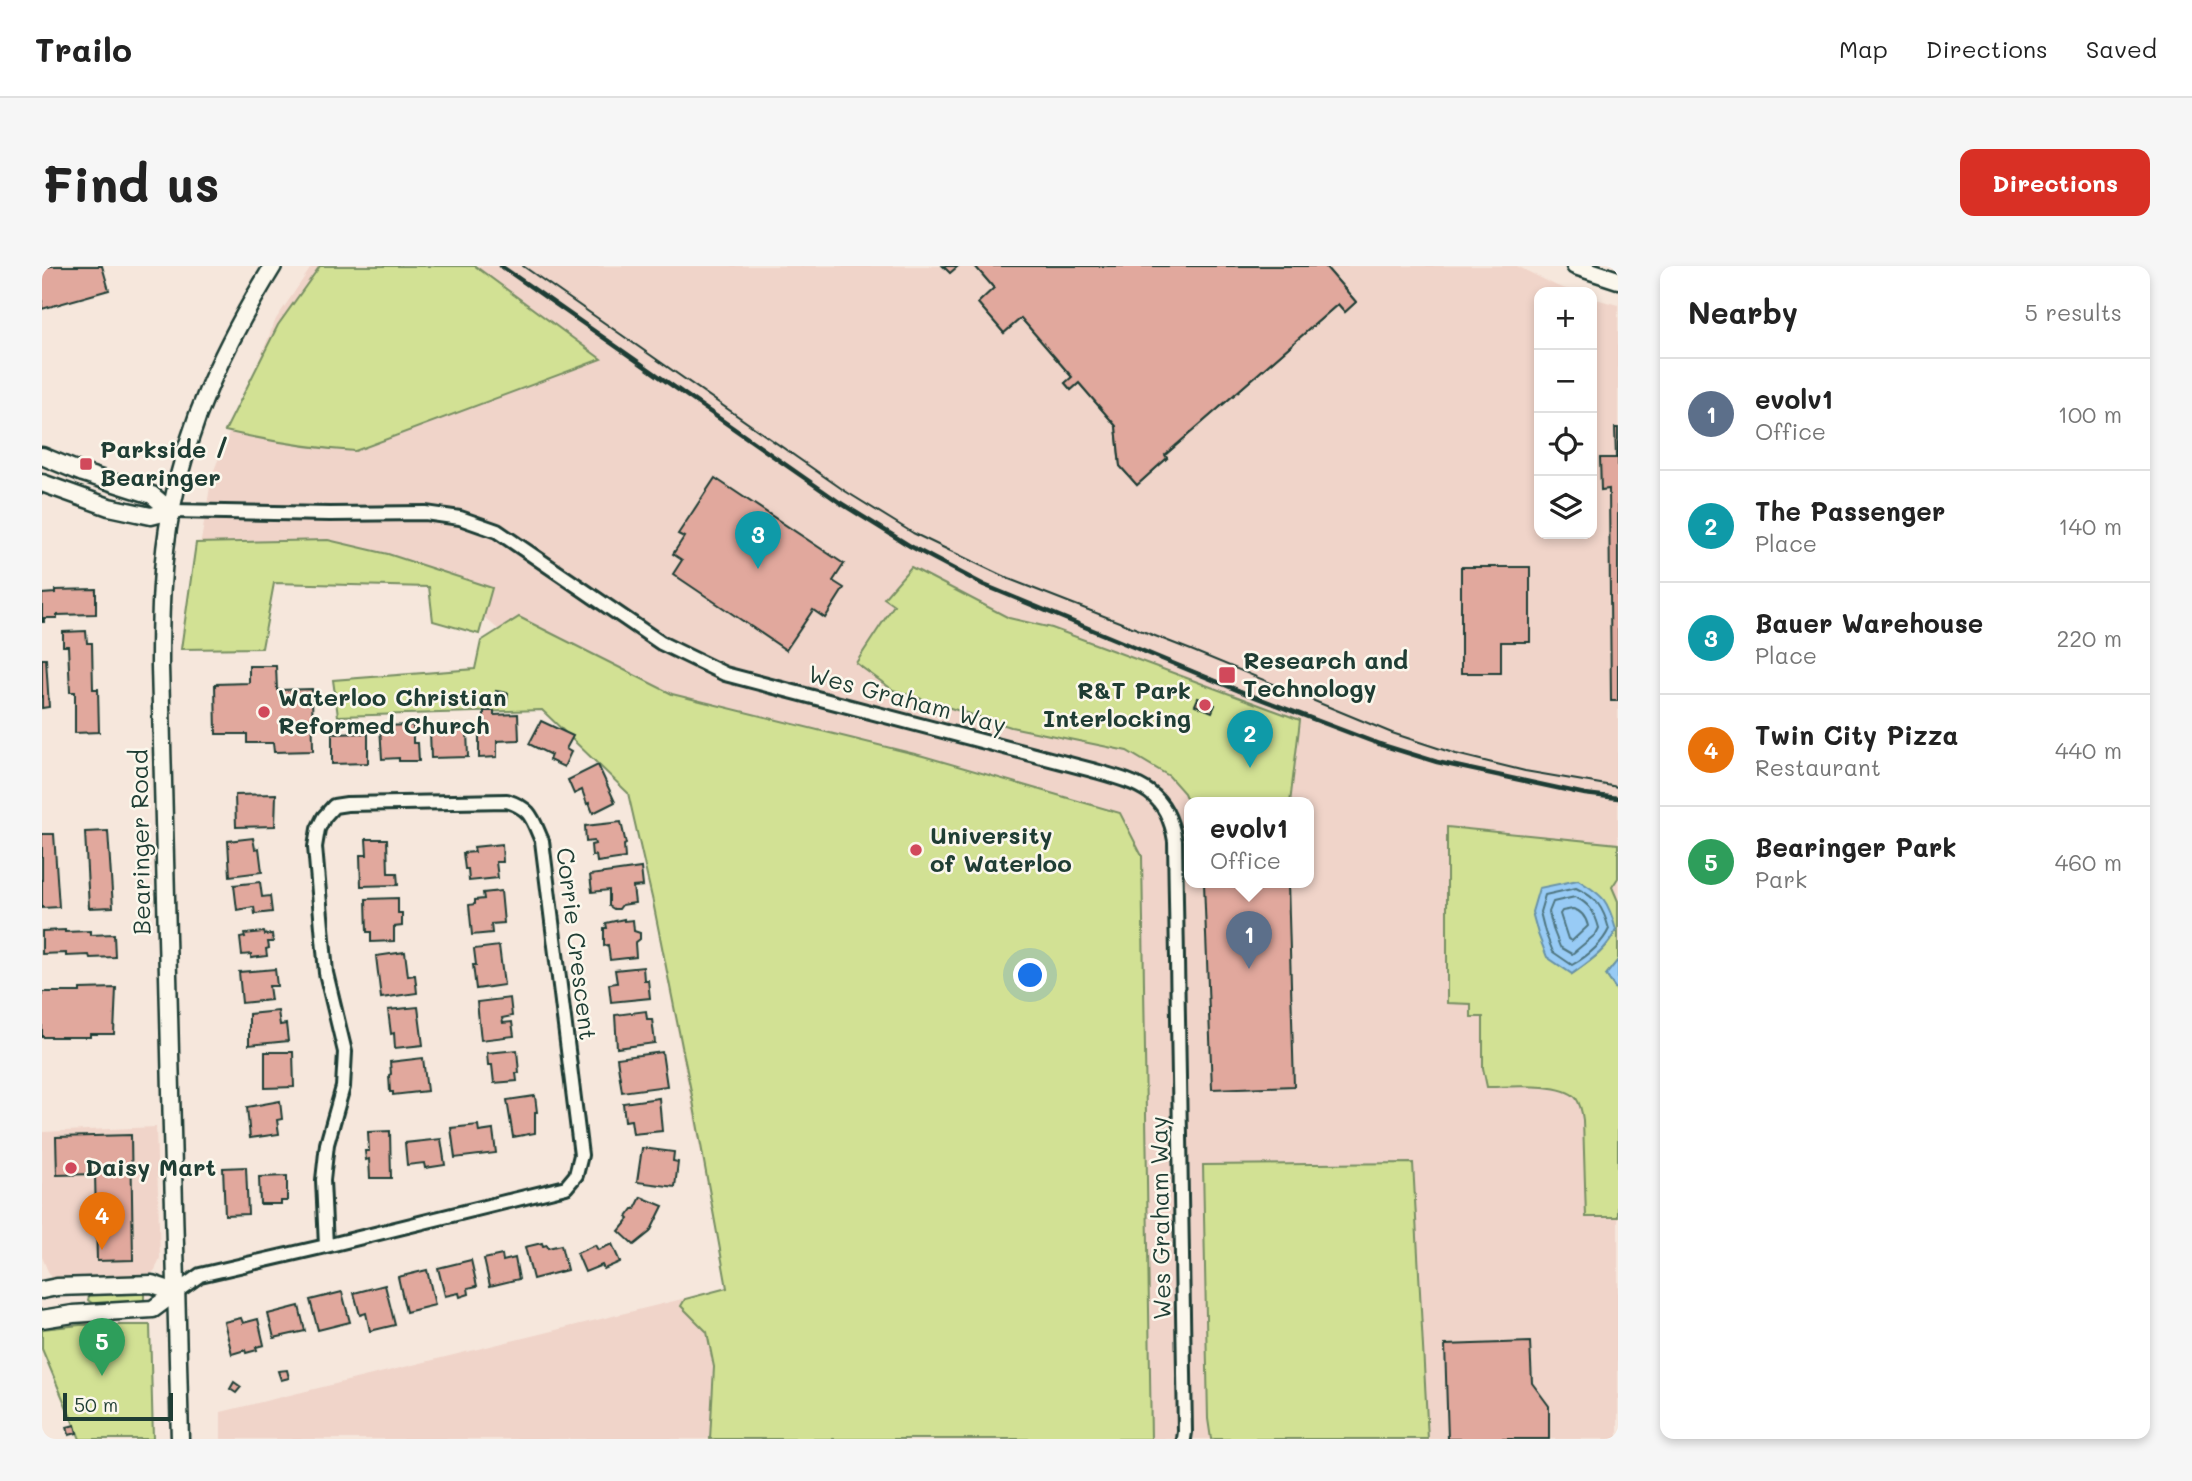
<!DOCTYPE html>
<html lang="en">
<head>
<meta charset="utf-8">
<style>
  :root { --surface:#fff; --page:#f6f6f6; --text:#222; --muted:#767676; --line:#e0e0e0; --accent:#d93025 }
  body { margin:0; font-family:Mali,sans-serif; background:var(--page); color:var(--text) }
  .controls { position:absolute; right:21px; top:21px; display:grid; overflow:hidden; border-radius:14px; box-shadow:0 4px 10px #0003 }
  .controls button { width:63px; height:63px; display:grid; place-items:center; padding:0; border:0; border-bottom:2px solid var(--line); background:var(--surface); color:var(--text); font:35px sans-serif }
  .scale { position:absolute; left:21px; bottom:18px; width:110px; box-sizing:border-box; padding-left:7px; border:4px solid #1f3d34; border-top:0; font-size:19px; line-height:24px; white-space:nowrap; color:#1f3d34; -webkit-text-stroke:5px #fbf7ec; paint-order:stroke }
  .you { position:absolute; left:989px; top:710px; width:24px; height:24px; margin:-18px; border:5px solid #fff; border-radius:50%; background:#1a73e8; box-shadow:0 0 0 10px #1a73e833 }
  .badge { display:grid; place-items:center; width:46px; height:46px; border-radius:50%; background:var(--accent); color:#fff; font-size:23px; font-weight:700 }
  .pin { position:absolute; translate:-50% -58px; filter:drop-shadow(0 2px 4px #0008) }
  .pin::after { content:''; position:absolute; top:37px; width:24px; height:21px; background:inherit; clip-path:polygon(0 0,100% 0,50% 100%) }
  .popup { position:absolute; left:1142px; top:531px; width:130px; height:91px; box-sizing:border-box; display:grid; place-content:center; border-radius:14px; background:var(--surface); filter:drop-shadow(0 2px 5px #0005); font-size:23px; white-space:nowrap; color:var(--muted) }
  .popup b { font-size:26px; color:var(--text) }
  .popup::after { content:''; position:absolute; left:50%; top:100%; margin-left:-14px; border:14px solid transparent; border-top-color:var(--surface) }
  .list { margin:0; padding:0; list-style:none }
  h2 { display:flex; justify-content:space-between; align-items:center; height:91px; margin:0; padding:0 28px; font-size:30px }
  h2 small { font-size:23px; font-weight:400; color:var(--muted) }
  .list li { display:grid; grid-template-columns:46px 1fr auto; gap:21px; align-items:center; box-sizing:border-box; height:112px; padding:0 28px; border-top:2px solid var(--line) }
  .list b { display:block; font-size:26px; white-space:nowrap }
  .list p { margin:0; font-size:23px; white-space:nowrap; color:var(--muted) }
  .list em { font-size:23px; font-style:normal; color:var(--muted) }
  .icon { flex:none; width:38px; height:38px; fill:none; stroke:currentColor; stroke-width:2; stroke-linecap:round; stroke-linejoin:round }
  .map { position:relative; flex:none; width:1576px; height:1173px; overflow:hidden; border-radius:14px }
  header { display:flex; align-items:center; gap:42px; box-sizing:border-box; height:98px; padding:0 35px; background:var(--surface); border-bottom:2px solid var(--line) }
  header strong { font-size:33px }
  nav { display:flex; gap:38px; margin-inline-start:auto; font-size:24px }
  .intro { display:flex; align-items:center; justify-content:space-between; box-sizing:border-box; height:168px; padding:0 42px }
  h1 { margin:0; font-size:49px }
  .button { padding:18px 32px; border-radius:14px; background:var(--accent); color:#fff; font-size:24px; font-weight:700 }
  main { display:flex; gap:42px; padding:0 42px }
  aside { flex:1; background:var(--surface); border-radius:14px; box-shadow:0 4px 10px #0003 }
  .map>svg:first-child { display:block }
  .built { fill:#f0d4c9; fill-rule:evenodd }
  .green { fill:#d2e194; stroke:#788f64; stroke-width:2; fill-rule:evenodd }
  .water { fill:#98cbf5; stroke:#6892a8; stroke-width:2 }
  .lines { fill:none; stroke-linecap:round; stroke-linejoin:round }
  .shore { stroke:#4f7681; stroke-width:2 }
  .building { fill:#e1a89d; stroke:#1f3d34; stroke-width:2 }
  .minor-casing { stroke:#1f3d34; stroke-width:18 }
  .tertiary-casing { stroke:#1f3d34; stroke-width:21 }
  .minor { stroke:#fbf7ec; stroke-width:12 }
  .tertiary { stroke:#fbf7ec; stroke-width:16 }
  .tram { stroke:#1f3d34; stroke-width:2 }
  .rail { stroke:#1f3d34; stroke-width:4.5 }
  .poi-dot { fill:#d1495b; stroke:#fbf7ec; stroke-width:2.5 }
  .labels { text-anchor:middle; stroke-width:5; stroke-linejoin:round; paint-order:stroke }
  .poi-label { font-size:24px; font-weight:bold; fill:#1f3d34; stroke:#fbf7ec; text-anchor:start }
  .street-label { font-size:24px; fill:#1f3d34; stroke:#fbf7ec }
</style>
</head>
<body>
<header>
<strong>Trailo</strong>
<nav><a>Map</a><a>Directions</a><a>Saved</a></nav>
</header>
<div class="intro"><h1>Find us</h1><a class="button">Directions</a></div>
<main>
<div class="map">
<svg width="1576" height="1173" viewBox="0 0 1576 1173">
  <rect width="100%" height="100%" fill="#f6e7dc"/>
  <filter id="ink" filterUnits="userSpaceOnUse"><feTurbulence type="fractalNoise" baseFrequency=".0143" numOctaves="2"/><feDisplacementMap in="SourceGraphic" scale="14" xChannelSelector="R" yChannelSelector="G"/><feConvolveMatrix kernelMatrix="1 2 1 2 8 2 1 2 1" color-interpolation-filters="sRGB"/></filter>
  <g filter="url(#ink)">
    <g class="built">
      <path d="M 270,0 L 1475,0 L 1515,20 L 1534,26 L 1497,26 L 1497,268 L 1550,268 L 1550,32 L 1576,39 L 1576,1173 L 179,1173 L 179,1146 L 685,1022 L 578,469 L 397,312 L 152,317 L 170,209 L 234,53 ZM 1148,537 L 1266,537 L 1266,617 L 1148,617 Z"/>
      <path d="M 114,861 L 118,992 L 113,1004 L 105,1012 L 10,1015 L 0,991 L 0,866 Z"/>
    </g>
    <g class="green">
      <path d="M 278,0 L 433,0 L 559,93 L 313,185 C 268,182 226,175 183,165 L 236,59 Z"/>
      <path d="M 286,274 L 346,288 L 450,322 L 437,368 L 391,355 L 387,321 L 232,317 L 220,382 L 139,383 L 154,277 Z"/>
      <path d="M 869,301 L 967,352 L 1010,362 L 1258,454 L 1248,537 L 1148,537 L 1147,539 L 1142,527 L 1127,510 L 1085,485 L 969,461 L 851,424 L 814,397 L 852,339 L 842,332 Z"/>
      <path d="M 477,351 L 630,428 L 881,490 L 1078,547 L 1100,590 L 1109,1173 L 668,1173 L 672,1101 L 665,1066 L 639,1040 L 643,1033 L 685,1022 L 651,835 L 611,636 L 586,527 L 500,444 L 296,450 L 291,414 L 433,403 L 439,375 Z"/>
      <path d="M 1405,561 L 1576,578 L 1576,612 L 1570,621 L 1576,635 L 1576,694 L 1564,709 L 1576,726 L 1576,951 L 1544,951 L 1541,854 C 1540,846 1539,839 1534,832 C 1520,816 1466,821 1445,821 L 1441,802 L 1441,751 L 1429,751 L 1429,738 L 1405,737 ZM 1536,614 L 1574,664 C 1565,684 1548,695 1530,708 L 1518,619 Z"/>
      <path d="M 1371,897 L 1386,1173 L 1169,1173 L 1166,1153 L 1161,899 Z"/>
      <path d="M 102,1025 L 102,1035 L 51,1038 L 46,1034 L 47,1030 L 50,1028 Z"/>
      <path d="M 38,1059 L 108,1059 L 111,1173 L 38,1173 L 0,1083 L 0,1063 Z"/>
    </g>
    <g class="water">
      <path d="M 1536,614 C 1562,630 1566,634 1574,664 C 1565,684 1548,695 1530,708 L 1505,691 L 1496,668 L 1490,646 L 1497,622 Z"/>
      <path d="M 1576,694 L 1576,726 L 1564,709 Z"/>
    </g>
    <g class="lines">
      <g class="shore">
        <path d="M 1534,622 C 1555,632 1561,641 1567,663 C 1560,678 1544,691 1530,699 L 1511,686 L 1503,666 L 1498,646 L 1503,629 Z"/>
        <path d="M 1533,631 C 1548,638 1553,647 1557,662 L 1554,668 L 1530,688 L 1518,681 L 1511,663 L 1507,646 L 1511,636 Z"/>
        <path d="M 1531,643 C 1540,645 1544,652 1546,660 L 1530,675 L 1526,673 L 1518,648 L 1520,645 Z"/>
      </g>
    </g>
    <g class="building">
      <path d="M 9,0 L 60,0 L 67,24 L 0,43 L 0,3 Z"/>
      <path d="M 901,0 L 916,0 L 908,7 Z"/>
      <path d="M 901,0 L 916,0 L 908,7 Z"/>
      <path d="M 933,0 L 1059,0 L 1099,46 L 1152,0 L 1283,0 L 1314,36 L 1303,46 L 1296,38 L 1123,189 L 1125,192 L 1095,219 L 1078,200 L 1074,160 L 1037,117 L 1029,124 L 1023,117 L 1030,111 L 979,52 L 962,67 L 936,37 L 952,22 Z"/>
      <path d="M 933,0 L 1283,0 L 1314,36 L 1303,46 L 1296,38 L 1123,189 L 1125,192 L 1095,219 L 1078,200 L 1074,160 L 1037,117 L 1029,124 L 1023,117 L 1030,111 L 979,52 L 962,67 L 936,37 L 952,22 Z"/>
      <path d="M 1573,162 L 1576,162 L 1576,435 L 1569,435 L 1567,223 L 1559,224 L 1558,192 L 1574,192 Z"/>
      <path d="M 673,212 L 802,298 L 791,315 L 802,322 L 783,352 L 771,344 L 744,384 L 631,308 L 640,294 L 631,288 L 642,271 L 636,268 Z"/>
      <path d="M 1419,301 L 1488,301 L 1488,376 L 1459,376 L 1459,407 L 1419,407 Z"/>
      <path d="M 54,323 L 54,348 L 15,349 L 15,352 L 2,352 L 2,356 L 0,356 L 0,328 L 13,327 L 13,324 Z"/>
      <path d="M 44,365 L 45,377 L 50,377 L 51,423 L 56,423 L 57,466 L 33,467 L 33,426 L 28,426 L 26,380 L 21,380 L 21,366 Z"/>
      <path d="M 0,393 L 4,393 L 7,441 L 0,442 Z"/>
      <path d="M 207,400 L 234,400 L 235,424 L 270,423 L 271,485 L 232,486 L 231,477 L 205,477 L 205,468 L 174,468 L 173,418 L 207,417 Z"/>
      <path d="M 454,425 L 466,427 L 465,437 L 453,435 Z"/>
      <path d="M 1156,432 L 1173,439 L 1170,446 L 1153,439 Z"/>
      <path d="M 442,445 L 452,445 L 452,449 L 476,448 L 477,474 L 455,475 L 455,491 L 437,492 L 437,465 L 442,464 Z"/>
      <path d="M 499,455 L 531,470 L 524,483 L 529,486 L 522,501 L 507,494 L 509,489 L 487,478 Z"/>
      <path d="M 371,459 L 371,477 L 376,477 L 377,495 L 357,495 L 357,492 L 340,493 L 338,460 Z"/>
      <path d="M 425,464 L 426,491 L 389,492 L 388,465 Z"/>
      <path d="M 326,467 L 326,497 L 290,498 L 290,468 Z"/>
      <path d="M 556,499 L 573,536 L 551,547 L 547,537 L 545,538 L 540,524 L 532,528 L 526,514 Z"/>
      <path d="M 234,528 L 233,560 L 194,561 L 193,529 Z"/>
      <path d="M 579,556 L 584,578 L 582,579 L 583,592 L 555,596 L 554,589 L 550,590 L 549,579 L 553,578 L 552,575 L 544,576 L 543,560 Z"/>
      <path d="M 66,565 L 71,641 L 47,642 L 43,566 Z"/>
      <path d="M 0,568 L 12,568 L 17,641 L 0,642 Z"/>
      <path d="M 211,572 L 213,583 L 217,582 L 220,606 L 188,610 L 186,575 Z"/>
      <path d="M 324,573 L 345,573 L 346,607 L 355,607 L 356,619 L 319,620 L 318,589 L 325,589 Z"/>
      <path d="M 460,578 L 461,596 L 454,596 L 456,612 L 427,615 L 426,603 L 423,603 L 421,587 L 433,586 L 432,581 Z"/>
      <path d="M 599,602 L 601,620 L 591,621 L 593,637 L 580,639 L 577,643 L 572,643 L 567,640 L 567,624 L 550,626 L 548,609 Z"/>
      <path d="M 218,616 L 220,631 L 228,630 L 230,646 L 213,648 L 212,641 L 195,644 L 192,619 Z"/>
      <path d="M 1162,617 L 1246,617 L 1252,820 L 1170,823 Z"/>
      <path d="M 459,625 L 462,657 L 449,658 L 450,667 L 430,669 L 427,639 L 433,638 L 433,634 L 442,633 L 441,627 Z"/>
      <path d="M 356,632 L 356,647 L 360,647 L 360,660 L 352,661 L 352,675 L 329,676 L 329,666 L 325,666 L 324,633 Z"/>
      <path d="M 582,653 L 582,655 L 591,654 L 592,665 L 598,667 L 598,673 L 593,677 L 594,691 L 568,694 L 566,679 L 562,680 L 562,662 L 565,662 L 564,657 Z"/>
      <path d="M 23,664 L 23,666 L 48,665 L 48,669 L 72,668 L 73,691 L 48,692 L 47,689 L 24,690 L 24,687 L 0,688 L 0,665 Z"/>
      <path d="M 222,666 L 223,669 L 230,668 L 231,676 L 226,676 L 227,682 L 224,683 L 225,690 L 209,692 L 209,688 L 200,689 L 198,672 L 203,671 L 202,668 Z"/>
      <path d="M 457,680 L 462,719 L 434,723 L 431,699 L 434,699 L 432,683 Z"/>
      <path d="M 363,686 L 366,710 L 373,709 L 375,727 L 339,732 L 334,690 Z"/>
      <path d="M 601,701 L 602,714 L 606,714 L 608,732 L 569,736 L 567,718 L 575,717 L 573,704 Z"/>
      <path d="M 233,703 L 235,720 L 227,720 L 229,734 L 200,737 L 197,706 Z"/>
      <path d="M 74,722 L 72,768 L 48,768 L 48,771 L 0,771 L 0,726 L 38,726 L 38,723 Z"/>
      <path d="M 468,732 L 470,750 L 460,752 L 461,757 L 470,756 L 472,770 L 439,774 L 435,736 Z"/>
      <path d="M 376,741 L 381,779 L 353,782 L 352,767 L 349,768 L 346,744 Z"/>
      <path d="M 236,745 L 238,759 L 244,758 L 246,775 L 207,779 L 207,748 Z"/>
      <path d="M 604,745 L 605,753 L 610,753 L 613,777 L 575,782 L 573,749 Z"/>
      <path d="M 475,784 L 477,807 L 474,807 L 475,815 L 452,817 L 450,799 L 446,799 L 445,787 Z"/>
      <path d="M 223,786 L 251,786 L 252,821 L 223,822 Z"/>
      <path d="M 620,786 L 625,820 L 580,826 L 575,792 Z"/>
      <path d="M 381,792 L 385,825 L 351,829 L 351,826 L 348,826 L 347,809 L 349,808 L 348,796 Z"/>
      <path d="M 493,830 L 495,846 L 493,846 L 493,867 L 471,871 L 465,834 Z"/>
      <path d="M 617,832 L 620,865 L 591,868 L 589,854 L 583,855 L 581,837 Z"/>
      <path d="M 238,835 L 240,853 L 235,854 L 237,868 L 208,872 L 205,841 Z"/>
      <path d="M 436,859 L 437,866 L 451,864 L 454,887 L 413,892 L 409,862 Z"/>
      <path d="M 348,865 L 349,912 L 328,912 L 327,893 L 324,894 L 323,885 L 327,885 L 326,866 Z"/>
      <path d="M 89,869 L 91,994 L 55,995 L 53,908 L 15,909 L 14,871 Z"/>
      <path d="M 399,873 L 403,899 L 383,902 L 382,897 L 365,899 L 363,877 Z"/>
      <path d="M 600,882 L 632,886 L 631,895 L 636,896 L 633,921 L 595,916 Z"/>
      <path d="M 204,901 L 206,948 L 183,949 L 181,902 Z"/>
      <path d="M 245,910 L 245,935 L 239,935 L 239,938 L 218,938 L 217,911 Z"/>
      <path d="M 599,931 L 621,940 L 608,966 L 592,979 L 577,965 L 587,953 L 585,951 L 591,943 L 593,943 Z"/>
      <path d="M 500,977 L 501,980 L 505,979 L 506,982 L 519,979 L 525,1004 L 491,1013 L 483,981 Z"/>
      <path d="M 570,978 L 578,996 L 562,1003 L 560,999 L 543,1006 L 535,987 L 553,979 L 556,984 Z"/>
      <path d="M 460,989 L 461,995 L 473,992 L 477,1013 L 448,1020 L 442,993 Z"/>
      <path d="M 429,994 L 435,1020 L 426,1022 L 427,1028 L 418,1031 L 417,1027 L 403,1030 L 396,1002 Z"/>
      <path d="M 385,1004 L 393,1039 L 364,1046 L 356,1011 Z"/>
      <path d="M 343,1019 L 353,1059 L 328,1065 L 324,1047 L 318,1049 L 312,1027 Z"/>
      <path d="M 300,1026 L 308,1056 L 276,1064 L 268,1034 Z"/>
      <path d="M 257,1040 L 263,1065 L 232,1072 L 226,1048 Z"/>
      <path d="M 199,1052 L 201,1057 L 216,1053 L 222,1079 L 214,1081 L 215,1084 L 204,1087 L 203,1084 L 190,1088 L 182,1056 Z"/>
      <path d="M 1488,1076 L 1490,1117 L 1507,1140 L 1507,1173 L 1406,1173 L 1403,1079 Z"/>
      <path d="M 245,1104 L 247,1112 L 239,1114 L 236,1105 Z"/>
      <path d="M 192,1116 L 199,1121 L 194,1127 L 188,1123 Z"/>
      <path d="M 33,1159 L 35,1167 L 27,1169 L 25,1161 Z"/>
    </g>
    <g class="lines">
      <g class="minor-casing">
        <g id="minor">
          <path d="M 129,245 L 288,248 L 383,247 L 418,252 L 455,265 L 619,377 L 683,408 L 1050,504 C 1095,517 1125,523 1133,575 L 1143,1166 L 1142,1173"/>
          <path d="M 134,1026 L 158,1009 L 284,980 L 524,921 L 534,909 L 539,889 L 500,575 C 490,553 490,543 465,535 L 305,538 L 292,540 L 282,551 L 276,563 L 273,581 L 284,707 L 303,786 L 301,821 L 285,878 L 281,914 L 284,980"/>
        </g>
      </g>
      <g class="tertiary-casing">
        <g id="tertiary">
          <path d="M 1533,0 L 1576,14"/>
          <path d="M 0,190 L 41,207 L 110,229 L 129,245"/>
          <path d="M 0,217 L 67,241 L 109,250 L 129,245"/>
          <path d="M 0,1024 L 15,1021 L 110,1018 L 134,1026"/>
          <path d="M 0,1053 L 31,1048 L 111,1043 L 134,1026"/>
          <path d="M 138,1173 L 118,400 C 118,349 119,296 129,245 C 146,155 183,78 231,0"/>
        </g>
      </g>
      <use href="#minor" class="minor"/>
      <use href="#tertiary" class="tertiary"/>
      <g class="tram">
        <path d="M 481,0 L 803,225 L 871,267 L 967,313 L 1149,384 L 1350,467 L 1414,488 L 1483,505 L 1576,521"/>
        <path d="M 1032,357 L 1243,442"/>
      </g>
      <path class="rail" d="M 459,0 L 797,236 L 868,280 L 942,319 L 1200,426 L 1337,478 L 1395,496 L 1543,528 L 1576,532"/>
    </g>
  </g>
  <g class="poi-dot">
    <rect x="37" y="191" width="14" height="14" rx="3.5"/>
    <rect x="1176" y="400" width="18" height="18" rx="3.5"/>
    <circle cx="1163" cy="439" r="7"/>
    <circle cx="222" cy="446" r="7"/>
    <circle cx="874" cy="584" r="7"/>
    <circle cx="29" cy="902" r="7"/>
  </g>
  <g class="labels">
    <g class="poi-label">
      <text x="58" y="192">Parkside /<tspan x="58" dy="28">Bearinger</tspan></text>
      <text x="1201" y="403">Research and<tspan x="1201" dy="28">Technology</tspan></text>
      <text x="1149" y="433" text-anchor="end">R&amp;T Park<tspan x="1149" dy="28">Interlocking</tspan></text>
      <text x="236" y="440">Waterloo Christian<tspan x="236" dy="28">Reformed Church</tspan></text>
      <text x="888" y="578">University<tspan x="888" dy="28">of Waterloo</tspan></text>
      <text x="43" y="910">Daisy Mart</text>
    </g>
    <g class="street-label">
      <text transform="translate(865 434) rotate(15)" y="8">Wes Graham Way</text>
      <text transform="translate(99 576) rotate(-91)" y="8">Bearinger Road</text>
      <text transform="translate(534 678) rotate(83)" y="8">Corrie Crescent</text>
      <text transform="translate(1119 952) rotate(-91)" y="8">Wes Graham Way</text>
    </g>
  </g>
</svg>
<div class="controls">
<button>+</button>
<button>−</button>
<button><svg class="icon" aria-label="locate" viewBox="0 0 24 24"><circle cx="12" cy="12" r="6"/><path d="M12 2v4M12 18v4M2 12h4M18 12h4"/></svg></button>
<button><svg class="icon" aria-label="layers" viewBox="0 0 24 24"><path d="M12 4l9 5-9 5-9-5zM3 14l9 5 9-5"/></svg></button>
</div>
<div class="scale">50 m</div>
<div class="you"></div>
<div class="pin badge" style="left:1207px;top:703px;background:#5c6f8a">1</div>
<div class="popup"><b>evolv1</b>Office</div>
<div class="pin badge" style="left:1208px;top:502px;background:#0f9aa8">2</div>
<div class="pin badge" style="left:716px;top:303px;background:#0f9aa8">3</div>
<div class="pin badge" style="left:60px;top:984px;background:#e8710a">4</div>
<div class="pin badge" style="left:60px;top:1110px;background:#2e9e5b">5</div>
</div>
<aside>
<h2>Nearby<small>5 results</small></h2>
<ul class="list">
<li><span class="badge" style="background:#5c6f8a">1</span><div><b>evolv1</b><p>Office</p></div><em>100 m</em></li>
<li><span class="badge" style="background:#0f9aa8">2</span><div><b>The Passenger</b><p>Place</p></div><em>140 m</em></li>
<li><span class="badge" style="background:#0f9aa8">3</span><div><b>Bauer Warehouse</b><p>Place</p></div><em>220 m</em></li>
<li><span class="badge" style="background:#e8710a">4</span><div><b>Twin City Pizza</b><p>Restaurant</p></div><em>440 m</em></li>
<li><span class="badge" style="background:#2e9e5b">5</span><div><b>Bearinger Park</b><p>Park</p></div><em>460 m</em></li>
</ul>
</aside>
</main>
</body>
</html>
